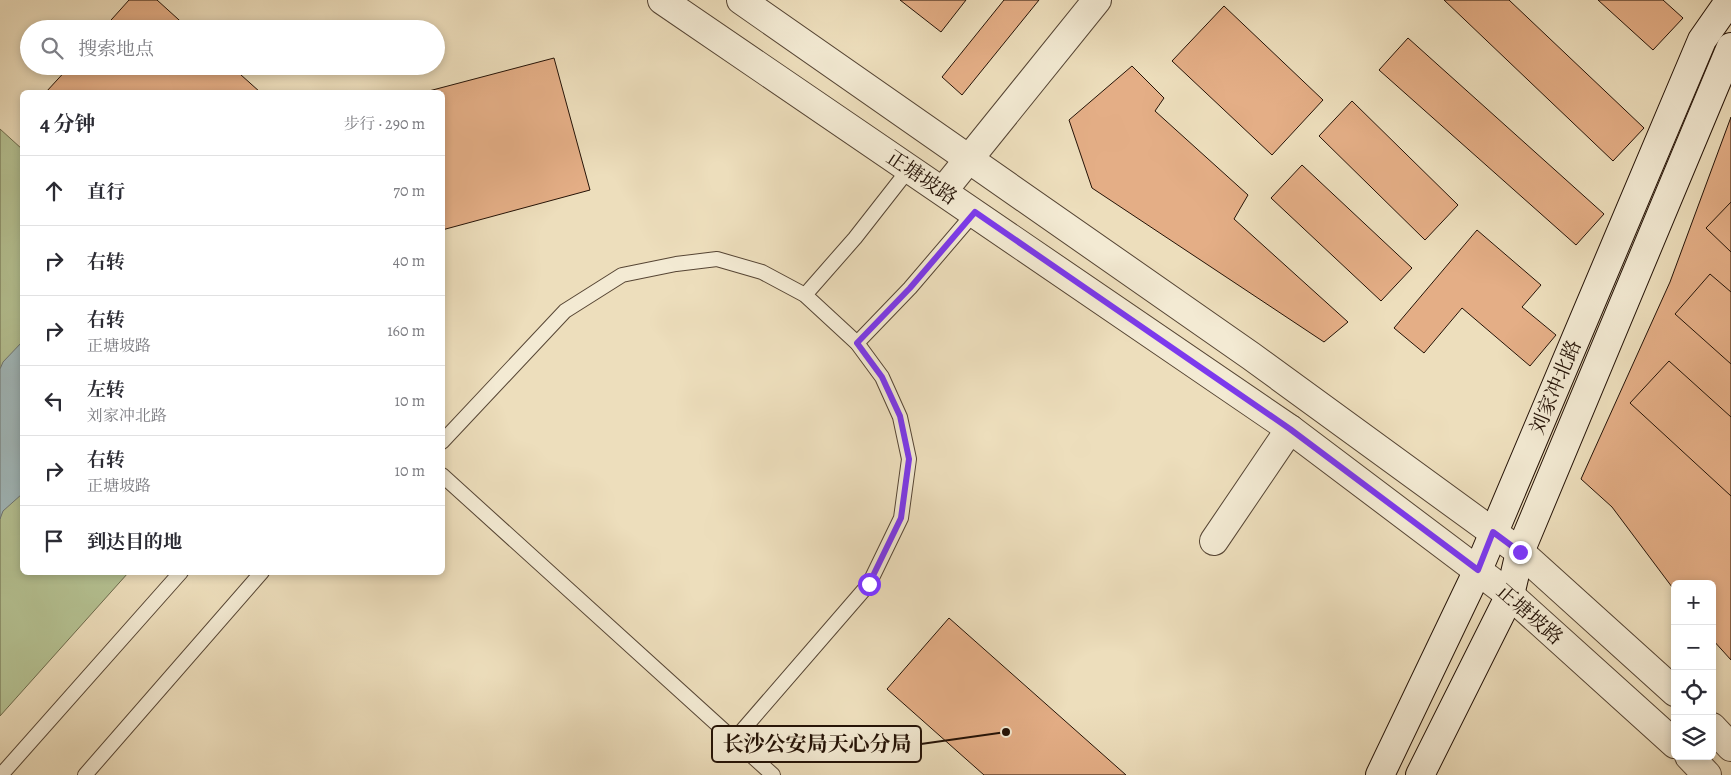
<!DOCTYPE html>
<html lang="zh">
<head>
<meta charset="utf-8">
<style>
  :root { --surface:#fff; --page:#f7f7f7; --text:#2b2b33; --muted:#7c7c81; --line:#e1e1e2 }
  body { margin:0; font-family:Alegreya,"Noto Serif SC",serif; background:var(--page); color:var(--text) }
  .controls { position:absolute; right:15px; bottom:15px; display:grid; overflow:hidden; border-radius:8px; box-shadow:0 2px 8px #0003 }
  .controls button { width:45px; height:45px; display:grid; place-items:center; padding:0; border:0; border-bottom:1px solid var(--line); background:var(--surface); color:var(--text); font:25px sans-serif }
  .stop { position:absolute; width:15px; height:15px; margin:-11px; border:4px solid #7c3aed; border-radius:50%; background:#fff }
  .stop.end { background:#7c3aed; border-color:#fff; box-shadow:0 1px 5px #0008 }
  .list { margin:0; padding:0; list-style:none }
  h2 { display:flex; justify-content:space-between; align-items:center; height:65px; margin:0; padding:0 20px; font-size:21px }
  h2 small { font-size:16px; font-weight:400; color:var(--muted) }
  .list li { display:grid; grid-template-columns:32px 1fr auto; gap:15px; align-items:center; box-sizing:border-box; height:70px; padding:0 20px; border-top:1px solid var(--line) }
  .list b { display:block; font-size:19px; white-space:nowrap }
  .list p { margin:0; font-size:16px; white-space:nowrap; color:var(--muted) }
  .list em { font-size:16px; font-style:normal; color:var(--muted) }
  .icon { flex:none; width:28px; height:28px; fill:none; stroke:currentColor; stroke-width:2; stroke-linecap:round; stroke-linejoin:round }
  .map { position:relative; flex:none; width:1731px; height:775px; overflow:hidden }
  .search { position:absolute; background:var(--surface); box-shadow:0 2px 8px #0003; left:20px; top:20px; width:425px; height:55px; display:flex; align-items:center; gap:12px; box-sizing:border-box; padding:0 18px; border-radius:28px; color:var(--muted); font-size:19px }
  .panel { position:absolute; background:var(--surface); box-shadow:0 2px 8px #0003; left:20px; top:90px; width:425px; height:485px; border-radius:8px }
  .map>svg:first-child { display:block }
  .green { fill:#b5c293; stroke:#6c6a4c }
  .water { fill:#a0b9bd; stroke:#6e7674 }
  .building { fill:#e4ae86; stroke:#241206 }
  .lines { fill:none; stroke-linecap:round; stroke-linejoin:round }
  .service-casing { stroke:#564534; stroke-width:16 }
  .minor-casing { stroke:#564534; stroke-width:30 }
  .tertiary-casing { stroke:#564534; stroke-width:30 }
  .secondary-casing { stroke:#241206; stroke-width:30 }
  .service { stroke:#f3ead3; stroke-width:14 }
  .minor { stroke:#f3ead3; stroke-width:28 }
  .tertiary { stroke:#f3ead3; stroke-width:28 }
  .secondary { stroke:#f3ead3; stroke-width:28 }
  .route { stroke:#7c3aed; stroke-width:6 }
  .labels { text-anchor:middle; stroke-width:4.5; stroke-linejoin:round; paint-order:stroke }
  .street-label { font-size:20px; fill:#241206; stroke:#f3ead3 }
  .leader { fill:none; stroke:#241206; stroke-width:2 }
  .callout-dot { fill:#241206; stroke:#f3ead3; stroke-width:2 }
  .callout { fill:#f3ead3; stroke:#241206; stroke-width:2 }
  .callout-label { font-size:21px; text-anchor:middle; font-weight:bold; fill:#241206 }
</style>
</head>
<body>
<div class="map">
<svg width="1731" height="775" viewBox="0 0 1731 775">
  <rect width="100%" height="100%" fill="#eddebc"/>
  <filter id="stains"><feTurbulence type="fractalNoise" baseFrequency=".004" numOctaves="4"/><feColorMatrix values="0 0 0 0 .2 0 0 0 0 .09 0 0 0 0 .02 0 0 0 .5 -.17"/></filter>
  <radialGradient id="worn" r=".72"><stop offset=".6" stop-color="#630" stop-opacity="0"/><stop offset="1" stop-color="#630" stop-opacity=".3"/></radialGradient>
  <path class="green" d="M 0,129 L 22,149 L 22,572 L 128,573 L 0,716 Z"/>
  <path class="water" d="M 22,342 L 22,494 L 3,511 L 0,519 L 0,369 L 3,362 Z"/>
  <g class="building">
    <path d="M 129,0 L 157,0 L 189,29 L 103,29 Z"/>
    <path d="M 900,0 L 966,0 L 941,32 Z"/>
    <path d="M 1004,0 L 1039,0 L 962,95 L 942,77 Z"/>
    <path d="M 1444,0 L 1509,0 L 1644,128 L 1613,161 Z"/>
    <path d="M 1598,0 L 1663,0 L 1683,18 L 1653,50 Z"/>
    <path d="M 1224,6 L 1323,100 L 1272,155 L 1172,61 Z"/>
    <path d="M 1408,38 L 1604,214 L 1576,245 L 1379,70 Z"/>
    <path d="M 554,58 L 590,190 L 442,230 L 442,92 L 425,92 Z"/>
    <path d="M 70,66 L 231,66 L 260,92 L 46,92 Z"/>
    <path d="M 1132,66 L 1164,98 L 1155,111 L 1248,195 L 1234,219 L 1348,322 L 1324,342 L 1092,188 L 1069,120 Z"/>
    <path d="M 1352,101 L 1458,205 L 1425,240 L 1319,136 Z"/>
    <path d="M 1731,117 L 1731,660 L 1712,639 L 1712,584 L 1675,584 L 1675,591 L 1612,507 L 1581,479 L 1670,282 Z"/>
    <path d="M 1302,165 L 1412,268 L 1381,301 L 1271,198 Z"/>
    <path d="M 1731,202 L 1731,252 L 1706,228 Z"/>
    <path d="M 1477,230 L 1541,285 L 1522,307 L 1556,335 L 1530,366 L 1462,308 L 1424,353 L 1394,328 Z"/>
    <path d="M 1710,274 L 1731,292 L 1731,364 L 1675,314 Z"/>
    <path d="M 1669,361 L 1731,417 L 1731,496 L 1630,403 Z"/>
    <path d="M 949,618 L 1126,775 L 984,775 L 887,689 Z"/>
  </g>
  <g class="lines">
    <g class="service-casing">
      <g id="service">
        <path d="M 805,295 L 855,238 L 909,169"/>
        <path d="M 857,343 L 910,288 L 975,212"/>
        <path d="M 442,442 L 565,311 L 622,275 L 676,264 L 717,259 L 762,272 L 805,295 L 857,343 L 882,377 L 900,417 L 909,459 L 901,518 L 869,584 L 734,740"/>
        <path d="M 442,475 L 773,775"/>
        <path d="M 1,775 L 181,572"/>
        <path d="M 85,775 L 262,572"/>
      </g>
    </g>
    <g class="minor-casing">
      <path id="minor" d="M 943,191 L 1097,0"/>
    </g>
    <g class="tertiary-casing">
      <g id="tertiary">
        <path d="M 662,0 L 1290,429 L 1510,595 L 1675,744"/>
        <path d="M 741,0 L 1251,356 L 1520,552 L 1675,692"/>
        <path d="M 1214,541 L 1290,429"/>
        <path d="M 1712,727 L 1731,747"/>
        <path d="M 1689,756 L 1707,775"/>
      </g>
    </g>
    <g class="secondary-casing">
      <g id="secondary">
        <path d="M 1380,775 L 1478,570 L 1702,40 L 1730,0"/>
        <path d="M 1420,775 L 1510,595 L 1520,552 L 1731,47"/>
      </g>
    </g>
    <use href="#service" class="service"/>
    <use href="#minor" class="minor"/>
    <use href="#tertiary" class="tertiary"/>
    <use href="#secondary" class="secondary"/>
  </g>
  <g class="lines">
    <path class="route" d="M 869,584 L 901,518 L 909,459 L 900,416 L 882,377 L 857,343 L 910,288 L 975,212 L 1290,429 L 1478,570 L 1493,532 L 1520,552"/>
  </g>
  <g class="labels">
    <g class="street-label">
      <text transform="translate(922 177) rotate(34)" y="7">正塘坡路</text>
      <text transform="translate(1555 387) rotate(-67)" y="7">刘家冲北路</text>
      <text transform="translate(1530 614) rotate(41)" y="7">正塘坡路</text>
    </g>
  </g>
  <path class="leader" d="M1006 732L921 744"/>
  <circle class="callout-dot" cx="1006" cy="732" r="5"/>
  <rect class="callout" x="712" y="726" width="209" height="36" rx="5"/>
  <g class="callout-label">
    <text x="817" y="751">长沙公安局天心分局</text>
  </g>
  <rect width="100%" height="100%" filter="url(#stains)"/>
  <rect width="100%" height="100%" fill="url(#worn)"/>
</svg>
<div class="controls">
<button>+</button>
<button>−</button>
<button><svg class="icon" aria-label="locate" viewBox="0 0 24 24"><circle cx="12" cy="12" r="6"/><path d="M12 2v4M12 18v4M2 12h4M18 12h4"/></svg></button>
<button><svg class="icon" aria-label="layers" viewBox="0 0 24 24"><path d="M12 4l9 5-9 5-9-5zM3 14l9 5 9-5"/></svg></button>
</div>
<div class="stop" style="left:869px;top:584px"></div>
<div class="stop end" style="left:1520px;top:552px"></div>
<div class="search"><svg class="icon" aria-label="search" viewBox="0 0 24 24"><circle cx="10" cy="10" r="6"/><path d="M15 15l6 6"/></svg>搜索地点</div>
<section class="panel">
<h2>4 分钟<small>步行 · 290 m</small></h2>
<ul class="list">
<li><svg class="icon" aria-label="ahead" viewBox="0 0 24 24"><path d="M12 20V5M6 11l6-6 6 6"/></svg><div><b>直行</b></div><em>70 m</em></li>
<li><svg class="icon" aria-label="right" viewBox="0 0 24 24"><path d="M7 20v-9h11M14 6l5 5-5 5"/></svg><div><b>右转</b></div><em>40 m</em></li>
<li><svg class="icon" aria-label="right" viewBox="0 0 24 24"><path d="M7 20v-9h11M14 6l5 5-5 5"/></svg><div><b>右转</b><p>正塘坡路</p></div><em>160 m</em></li>
<li><svg class="icon" aria-label="left" viewBox="0 0 24 24"><path d="M17 20v-9H6M10 6l-5 5 5 5"/></svg><div><b>左转</b><p>刘家冲北路</p></div><em>10 m</em></li>
<li><svg class="icon" aria-label="right" viewBox="0 0 24 24"><path d="M7 20v-9h11M14 6l5 5-5 5"/></svg><div><b>右转</b><p>正塘坡路</p></div><em>10 m</em></li>
<li><svg class="icon" aria-label="arrive" viewBox="0 0 24 24"><path d="M6 21V4h12l-3 4 3 4H6"/></svg><div><b>到达目的地</b></div></li>
</ul>
</section>
</div>
</body>
</html>
